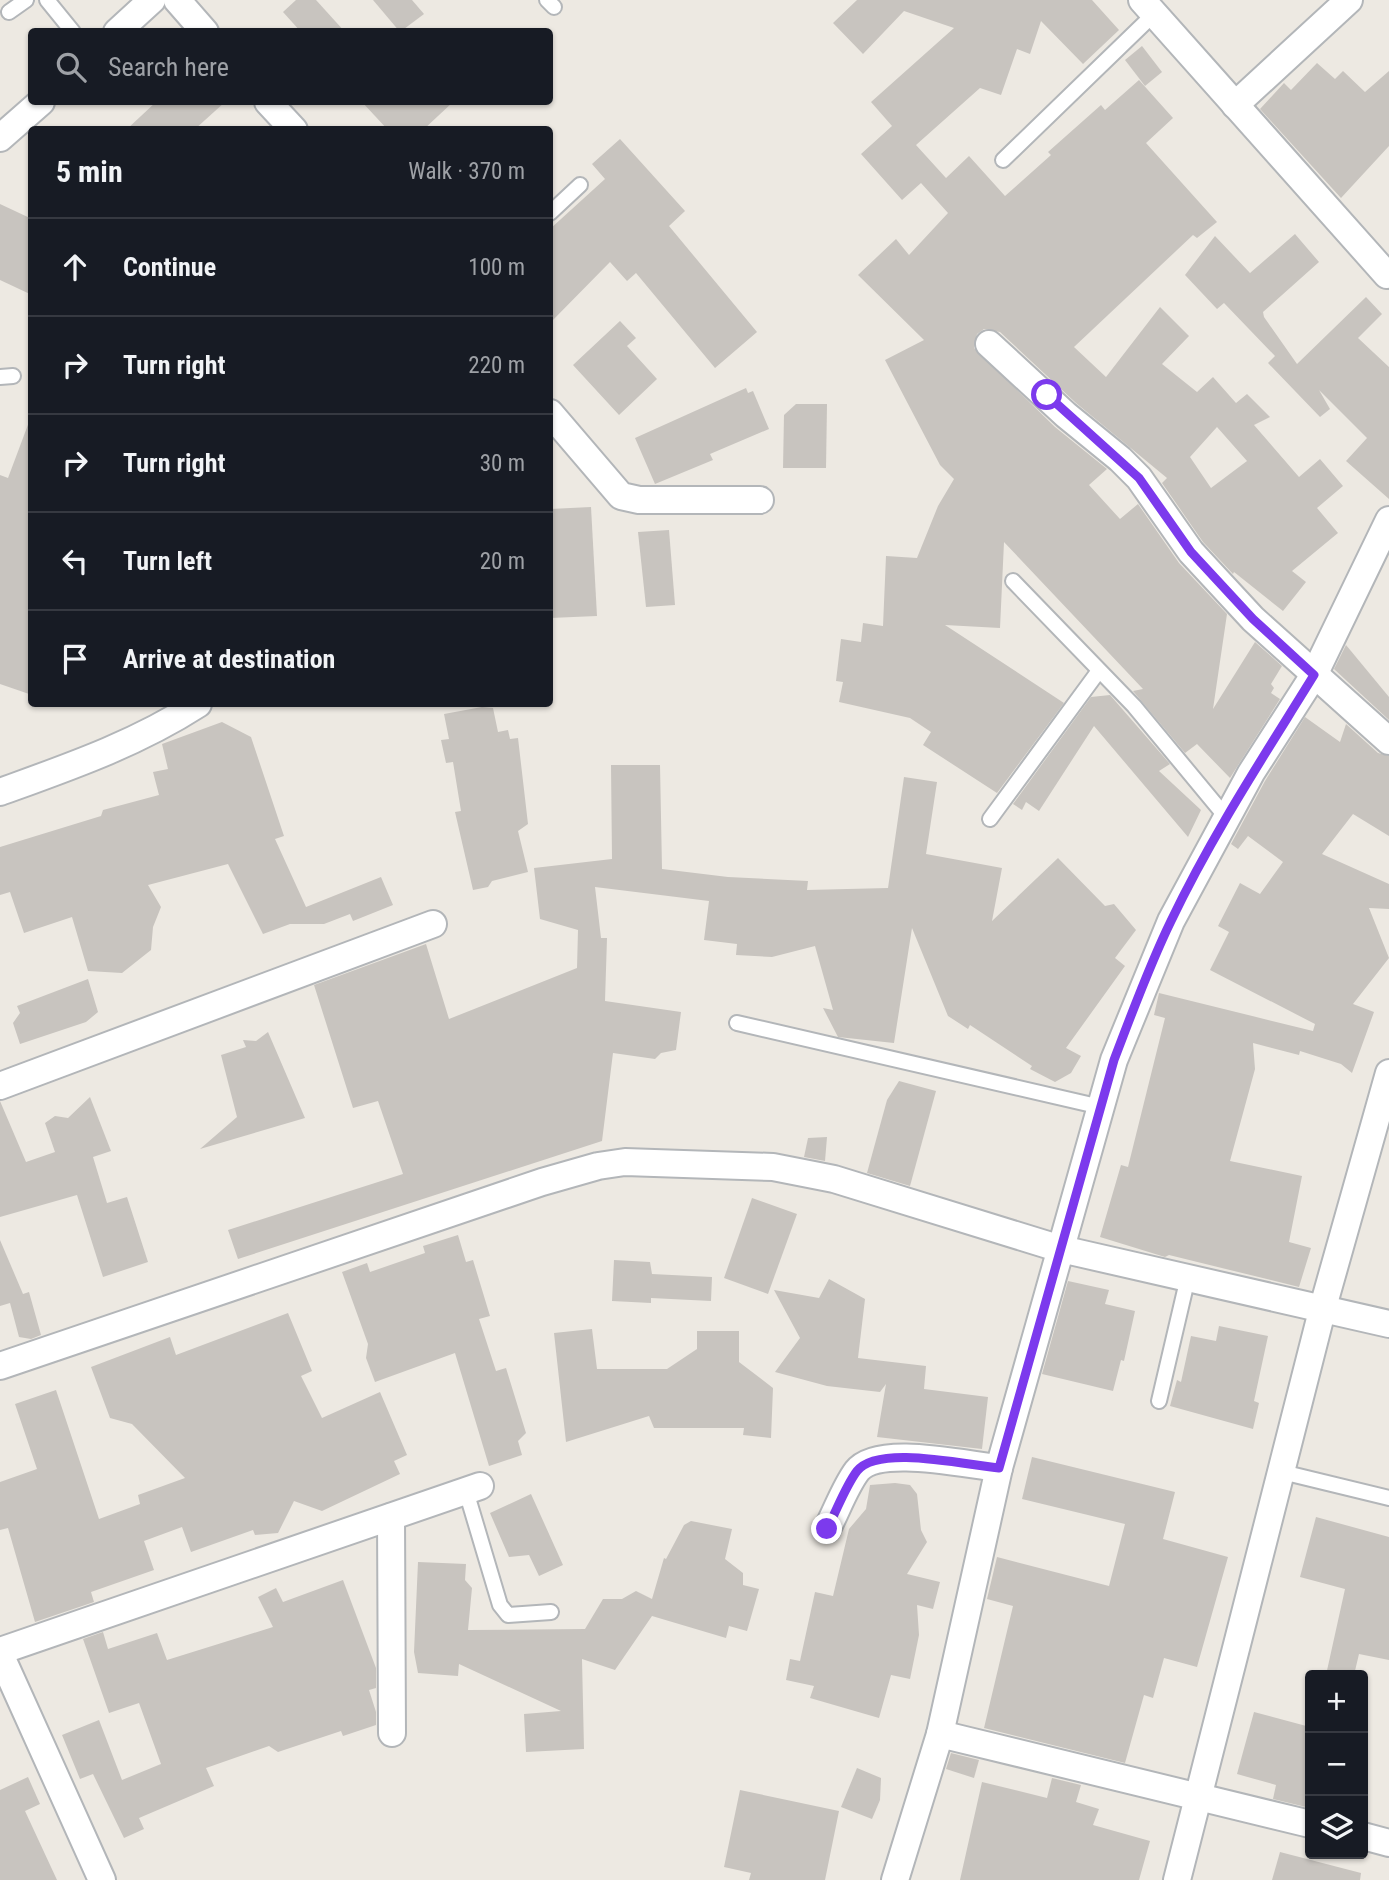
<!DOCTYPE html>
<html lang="en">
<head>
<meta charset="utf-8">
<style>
  :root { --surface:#171b24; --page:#242831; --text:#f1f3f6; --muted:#9ea1a6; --line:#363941 }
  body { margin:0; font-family:"Roboto Condensed",sans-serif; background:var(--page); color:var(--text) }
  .controls { position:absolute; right:21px; bottom:21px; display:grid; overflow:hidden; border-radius:7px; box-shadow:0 2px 5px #0004 }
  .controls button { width:63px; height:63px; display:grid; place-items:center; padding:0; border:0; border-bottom:2px solid var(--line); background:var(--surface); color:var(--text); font:35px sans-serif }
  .stop { position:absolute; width:21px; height:21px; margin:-16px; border:5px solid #7c3aed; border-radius:50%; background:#fff }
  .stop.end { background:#7c3aed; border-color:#fff; box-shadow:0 2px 7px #0008 }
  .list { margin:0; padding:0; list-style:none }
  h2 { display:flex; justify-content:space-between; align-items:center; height:91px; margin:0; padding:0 28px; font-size:30px }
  h2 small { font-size:23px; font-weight:400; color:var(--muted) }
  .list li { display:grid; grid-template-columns:46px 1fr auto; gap:21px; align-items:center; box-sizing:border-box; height:98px; padding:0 28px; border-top:2px solid var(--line) }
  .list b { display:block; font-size:26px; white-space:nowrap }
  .list em { font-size:23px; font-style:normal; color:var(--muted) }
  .icon { flex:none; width:38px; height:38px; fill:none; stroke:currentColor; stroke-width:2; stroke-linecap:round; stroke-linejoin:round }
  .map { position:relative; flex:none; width:1389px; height:1880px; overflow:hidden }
  .search { position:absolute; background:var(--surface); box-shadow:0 2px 5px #0004; left:28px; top:28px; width:525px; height:77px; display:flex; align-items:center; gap:18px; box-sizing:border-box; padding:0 24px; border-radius:7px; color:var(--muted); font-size:26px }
  .panel { position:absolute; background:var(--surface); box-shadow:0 2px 5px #0004; left:28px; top:126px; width:525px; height:581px; border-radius:7px }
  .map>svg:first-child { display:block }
  .building { fill:#c8c4bf; fill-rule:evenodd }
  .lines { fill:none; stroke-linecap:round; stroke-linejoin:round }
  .service-casing { stroke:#b3b6b9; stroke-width:18 }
  .minor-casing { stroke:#b3b6b9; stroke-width:30 }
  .service { stroke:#fff; stroke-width:14 }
  .minor { stroke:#fff; stroke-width:26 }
  .route { stroke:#7c3aed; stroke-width:9 }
</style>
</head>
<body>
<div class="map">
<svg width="1389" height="1880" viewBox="0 0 1389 1880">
  <rect width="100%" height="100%" fill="#ede9e2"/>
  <g class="building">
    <path d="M 296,0 L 316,0 L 345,32 L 301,32 L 283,12 Z"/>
    <path d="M 373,0 L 412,0 L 424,14 L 400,32 Z"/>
    <path d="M 857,0 L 1092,0 L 1119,30 L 1083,64 L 1041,21 L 1030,54 L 1017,49 L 1001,95 L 980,88 L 916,145 L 946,178 L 969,156 L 1005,196 L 1051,155 L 1048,152 L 1101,105 L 1105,110 L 1139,80 L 1173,118 L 1146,143 L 1217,222 L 1197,238 L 1193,235 L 1074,347 L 1106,377 L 1160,307 L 1189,336 L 1162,364 L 1197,392 L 1213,377 L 1236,403 L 1247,394 L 1270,417 L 1254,425 L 1299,477 L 1320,459 L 1343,486 L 1317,508 L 1338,533 L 1292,571 L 1306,582 L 1283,611 L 1234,572 L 1233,574 L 1203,542 L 1162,483 L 1167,478 L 1076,403 L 1000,332 L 984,329 L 977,334 L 974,348 L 1055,427 L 1107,469 L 1089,485 L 1120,519 L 1138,504 L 1179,563 L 1227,614 L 1213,709 L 1255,642 L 1282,666 L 1271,684 L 1274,688 L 1271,693 L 1280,699 L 1230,778 L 1197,744 L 1185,753 L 1133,691 L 1143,689 L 1004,542 L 1000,628 L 945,625 L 1064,703 L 997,793 L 923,745 L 931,732 L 910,718 L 839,702 L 843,682 L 836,681 L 841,639 L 861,642 L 863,623 L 883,626 L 886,556 L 917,558 L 938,506 L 954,479 L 940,465 L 885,360 L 924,340 L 858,275 L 896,239 L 909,255 L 948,213 L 921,183 L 902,200 L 861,154 L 892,126 L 871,102 L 954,28 L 904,11 L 863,54 L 833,23 ZM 1217,427 L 1247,461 L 1211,488 L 1190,457 Z"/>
    <path d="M 1142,46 L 1162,72 L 1145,86 L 1125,60 Z"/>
    <path d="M 1317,63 L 1335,79 L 1343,71 L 1365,92 L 1389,71 L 1389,146 L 1341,198 L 1260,109 L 1284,83 L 1291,90 Z"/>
    <path d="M 156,102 L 225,102 L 194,130 L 126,130 Z"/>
    <path d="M 362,102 L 453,102 L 423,130 L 388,130 Z"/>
    <path d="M 620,139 L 685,211 L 669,226 L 757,332 L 715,368 L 636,273 L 627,281 L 610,262 L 550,323 L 550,229 L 605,179 L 592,164 Z"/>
    <path d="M 0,204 L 32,219 L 32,295 L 0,280 Z"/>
    <path d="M 1295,234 L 1319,262 L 1263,312 L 1264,317 L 1297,364 L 1366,297 L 1382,314 L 1358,338 L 1389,367 L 1389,499 L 1346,461 L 1367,438 L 1319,390 L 1330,409 L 1320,417 L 1268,363 L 1275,356 L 1224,303 L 1217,309 L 1185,275 L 1215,236 L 1250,273 Z"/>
    <path d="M 620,321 L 636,338 L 627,346 L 657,379 L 619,415 L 573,365 Z"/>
    <path d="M 746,388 L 748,393 L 753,391 L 769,429 L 710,454 L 713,460 L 655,484 L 635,438 Z"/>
    <path d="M 796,404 L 827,404 L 826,468 L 783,468 L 784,415 Z"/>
    <path d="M 29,422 L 32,423 L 32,695 L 0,684 L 0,475 L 8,478 Z"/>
    <path d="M 591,507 L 597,616 L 550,618 L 550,509 Z"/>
    <path d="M 669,530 L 675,605 L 646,607 L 638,532 Z"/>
    <path d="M 1346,645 L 1389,697 L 1389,720 L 1334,669 Z"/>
    <path d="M 1110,695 L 1170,764 L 1159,771 L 1201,810 L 1188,837 L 1094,726 L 1039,811 L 1026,802 L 1022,810 L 1013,804 L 1091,697 Z"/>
    <path d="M 482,707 L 493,708 L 498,732 L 508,730 L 510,739 L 518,738 L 528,824 L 518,831 L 528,872 L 492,881 L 488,887 L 473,890 L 455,812 L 461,811 L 453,762 L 446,763 L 441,740 L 449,739 L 444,714 Z"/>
    <path d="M 1305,717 L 1340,742 L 1346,724 L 1378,753 L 1389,756 L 1389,836 L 1353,814 L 1322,854 L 1389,884 L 1389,909 L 1369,908 L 1389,958 L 1353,1004 L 1374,1012 L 1352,1073 L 1341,1064 L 1300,1051 L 1299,1055 L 1253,1043 L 1255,1069 L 1230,1161 L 1302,1176 L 1289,1242 L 1311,1248 L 1299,1287 L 1169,1255 L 1165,1257 L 1100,1237 L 1121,1165 L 1128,1167 L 1165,1018 L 1154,1015 L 1159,993 L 1313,1031 L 1315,1024 L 1210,970 L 1229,932 L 1218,926 L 1240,883 L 1260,894 L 1283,862 L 1248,836 L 1238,849 L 1231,844 L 1265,781 Z"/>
    <path d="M 222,722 L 251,737 L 284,836 L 275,839 L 306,907 L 381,877 L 393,905 L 353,921 L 350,914 L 324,924 L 290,924 L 263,934 L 228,864 L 148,885 L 161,907 L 153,927 L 151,950 L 122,973 L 88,971 L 72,917 L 24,933 L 10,892 L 0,895 L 0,847 L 101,816 L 103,810 L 159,795 L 153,772 L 168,769 L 162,744 Z"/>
    <path d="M 611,765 L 660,765 L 662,869 L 728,877 L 808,881 L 807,890 L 888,888 L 904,777 L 937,782 L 926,854 L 1002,868 L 992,921 L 1058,858 L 1105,906 L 1114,904 L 1136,930 L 1115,958 L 1125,966 L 1066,1048 L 1081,1056 L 1071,1073 L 1055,1082 L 1030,1069 L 1032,1066 L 970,1025 L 968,1029 L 948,1016 L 912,928 L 894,1043 L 838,1037 L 823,1008 L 833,1010 L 815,946 L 772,957 L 736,955 L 737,944 L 704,940 L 709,901 L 595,887 L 601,938 L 607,938 L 605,1001 L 681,1012 L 676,1050 L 661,1053 L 655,1059 L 613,1053 L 602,1141 L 238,1259 L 228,1230 L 403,1174 L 378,1101 L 353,1108 L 314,985 L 426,944 L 449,1019 L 577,968 L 578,930 L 540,919 L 534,868 L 612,859 Z"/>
    <path d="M 88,979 L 98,1012 L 86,1022 L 20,1044 L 13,1023 L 20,1013 L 17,1006 Z"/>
    <path d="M 268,1032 L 305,1118 L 200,1149 L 237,1117 L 221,1055 L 246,1047 L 243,1040 L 256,1041 Z"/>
    <path d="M 899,1081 L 936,1091 L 910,1186 L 867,1173 L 887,1100 Z"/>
    <path d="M 90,1097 L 111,1151 L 93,1157 L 107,1203 L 127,1197 L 148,1262 L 103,1277 L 77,1195 L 0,1217 L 0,1101 L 26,1162 L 55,1152 L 45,1123 L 55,1116 L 68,1118 Z"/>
    <path d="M 827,1137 L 825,1161 L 804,1157 L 808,1138 Z"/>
    <path d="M 752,1198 L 797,1214 L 768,1294 L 724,1278 Z"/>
    <path d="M 458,1235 L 466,1262 L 473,1260 L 490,1316 L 479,1319 L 496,1371 L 506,1368 L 526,1433 L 518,1441 L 522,1455 L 489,1466 L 455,1353 L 375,1382 L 366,1358 L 368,1344 L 342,1272 L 367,1263 L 370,1272 L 425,1253 L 423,1246 Z"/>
    <path d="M 0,1240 L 23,1294 L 29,1292 L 41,1335 L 31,1339 L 19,1337 L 10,1303 L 0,1306 Z"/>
    <path d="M 614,1260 L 650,1262 L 652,1274 L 712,1277 L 711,1301 L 651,1298 L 651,1303 L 612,1301 Z"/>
    <path d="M 829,1279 L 865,1299 L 858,1358 L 926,1366 L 924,1389 L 988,1397 L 982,1449 L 877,1437 L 886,1384 L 880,1392 L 827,1386 L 775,1372 L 800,1338 L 774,1290 L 819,1298 Z"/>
    <path d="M 1068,1281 L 1109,1290 L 1105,1304 L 1135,1311 L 1124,1361 L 1121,1360 L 1113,1391 L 1042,1374 Z"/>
    <path d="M 288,1313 L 312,1371 L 301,1376 L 322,1418 L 380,1392 L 407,1455 L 394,1461 L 400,1474 L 322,1511 L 294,1501 L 278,1533 L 255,1535 L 253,1530 L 191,1552 L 182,1527 L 144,1541 L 154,1570 L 91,1592 L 94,1602 L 35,1622 L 8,1528 L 0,1530 L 0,1482 L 37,1469 L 15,1404 L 56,1390 L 99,1519 L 140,1504 L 138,1495 L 185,1478 L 132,1424 L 110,1418 L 91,1367 L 170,1337 L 176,1355 Z"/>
    <path d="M 1219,1326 L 1268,1336 L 1254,1401 L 1259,1403 L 1253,1429 L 1170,1406 L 1177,1380 L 1181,1382 L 1191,1336 L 1216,1341 Z"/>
    <path d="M 592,1329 L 597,1369 L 667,1369 L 697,1349 L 697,1331 L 739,1331 L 739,1362 L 773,1388 L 771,1438 L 743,1435 L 744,1428 L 654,1428 L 649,1416 L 566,1442 L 554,1333 Z"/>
    <path d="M 1032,1457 L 1175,1492 L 1163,1539 L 1228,1557 L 1197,1667 L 1164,1658 L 1153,1698 L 1144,1695 L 1125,1763 L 984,1728 L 1013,1606 L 987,1599 L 997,1557 L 1109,1586 L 1125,1524 L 1022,1499 Z"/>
    <path d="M 895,1483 L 910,1485 L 917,1494 L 921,1530 L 927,1542 L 907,1574 L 940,1582 L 933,1609 L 917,1605 L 919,1635 L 910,1679 L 891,1675 L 879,1718 L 810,1698 L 814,1686 L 786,1680 L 790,1659 L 800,1661 L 815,1592 L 833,1596 L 849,1529 L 866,1509 L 870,1485 Z"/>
    <path d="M 531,1494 L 563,1565 L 539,1576 L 529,1555 L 509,1557 L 490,1513 Z"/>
    <path d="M 1316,1517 L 1389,1537 L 1389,1660 L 1359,1654 L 1354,1675 L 1326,1675 L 1345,1589 L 1300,1577 Z"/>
    <path d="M 691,1521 L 732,1529 L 725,1559 L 743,1573 L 743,1585 L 759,1589 L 747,1631 L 729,1626 L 726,1638 L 652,1616 L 615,1670 L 582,1659 L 584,1749 L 526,1752 L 524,1714 L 561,1711 L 459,1664 L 458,1676 L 418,1673 L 414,1652 L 418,1562 L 466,1564 L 465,1580 L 472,1588 L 468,1630 L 585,1629 L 603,1599 L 622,1599 L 636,1591 L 652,1599 L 664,1558 L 666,1559 L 684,1525 Z"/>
    <path d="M 343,1580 L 376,1668 L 376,1688 L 369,1690 L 376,1712 L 376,1725 L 343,1736 L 341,1731 L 278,1752 L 269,1746 L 206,1768 L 214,1786 L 139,1818 L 144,1829 L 124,1838 L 93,1774 L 80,1779 L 62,1735 L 99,1720 L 122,1780 L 161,1764 L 139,1703 L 109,1713 L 83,1639 L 103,1632 L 108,1649 L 157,1633 L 167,1660 L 273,1627 L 258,1597 L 276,1588 L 283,1602 Z"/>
    <path d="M 1254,1712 L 1310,1727 L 1310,1808 L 1273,1799 L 1276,1785 L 1237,1774 Z"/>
    <path d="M 951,1753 L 979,1760 L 974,1778 L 946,1769 Z"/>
    <path d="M 857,1768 L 881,1778 L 880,1800 L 872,1819 L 841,1807 Z"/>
    <path d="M 28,1777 L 40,1804 L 25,1811 L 57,1880 L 0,1880 L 0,1790 Z"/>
    <path d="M 1052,1778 L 1081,1785 L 1076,1802 L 1099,1809 L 1093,1825 L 1150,1841 L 1139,1880 L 960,1880 L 982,1782 L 1047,1798 Z"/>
    <path d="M 740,1790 L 839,1811 L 825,1880 L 749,1880 L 751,1873 L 724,1867 Z"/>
    <path d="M 1280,1852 L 1361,1873 L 1360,1880 L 1272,1880 Z"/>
  </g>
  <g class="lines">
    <g class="service-casing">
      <g id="service">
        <path d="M 47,0 L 73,32"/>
        <path d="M 547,0 L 554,7"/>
        <path d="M 9,12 L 26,0"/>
        <path d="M 1003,160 L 1154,14"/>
        <path d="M 550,213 L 580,185"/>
        <path d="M 0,377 L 13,376"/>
        <path d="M 1013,581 L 1134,706 L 1226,817"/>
        <path d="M 990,819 L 1098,672"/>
        <path d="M 737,1023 L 1101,1107"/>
        <path d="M 1159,1401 L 1188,1277"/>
        <path d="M 1282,1472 L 1389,1498"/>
        <path d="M 466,1491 L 500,1605 L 508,1615 L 551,1612"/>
      </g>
    </g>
    <g class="minor-casing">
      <g id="minor">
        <path d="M 177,0 L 205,32"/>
        <path d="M 1142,0 L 1387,275"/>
        <path d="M 117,32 L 152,0"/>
        <path d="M 268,102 L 294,130"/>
        <path d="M 1235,105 L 1349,0"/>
        <path d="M 0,138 L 41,102"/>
        <path d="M 989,344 L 1066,415 L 1120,459 L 1139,478 L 1191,552 L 1253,619 L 1389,741"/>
        <path d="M 550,413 L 621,496 L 639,500 L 760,500"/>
        <path d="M 0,792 C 69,767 136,744 198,704"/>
        <path d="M 0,1086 L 433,924"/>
        <path d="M 0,1366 L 542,1182 L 598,1166 L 625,1162 L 773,1167 L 834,1179 L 1061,1249 L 1389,1324"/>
        <path d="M 391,1517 L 392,1733"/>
        <path d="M 827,1529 C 837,1510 845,1487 857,1471 C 878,1444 966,1465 999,1468"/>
        <path d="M 0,1651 L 480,1486"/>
        <path d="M 0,1654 L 102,1880"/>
        <path d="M 940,1734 L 1310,1824"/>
        <path d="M 1363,1836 L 1389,1843"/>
        <path d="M 895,1880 L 940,1734 L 999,1468 L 1114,1060 L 1171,921 L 1251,773 L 1314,675 L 1389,520"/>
        <path d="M 1177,1880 L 1323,1307 L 1389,1073"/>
      </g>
    </g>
    <use href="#service" class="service"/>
    <use href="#minor" class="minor"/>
  </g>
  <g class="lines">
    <path class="route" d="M 827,1529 C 837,1510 845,1487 857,1471 C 878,1444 966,1465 999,1468 L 1114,1060 C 1132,1013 1149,966 1171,921 C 1212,835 1264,756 1314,675 L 1253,619 L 1191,552 L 1139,478 L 1047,395"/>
  </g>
</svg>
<div class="controls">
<button>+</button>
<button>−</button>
<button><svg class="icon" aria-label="layers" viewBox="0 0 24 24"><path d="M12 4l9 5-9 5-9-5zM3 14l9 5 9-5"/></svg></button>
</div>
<div class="stop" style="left:1047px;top:395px"></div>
<div class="stop end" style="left:827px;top:1529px"></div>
<div class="search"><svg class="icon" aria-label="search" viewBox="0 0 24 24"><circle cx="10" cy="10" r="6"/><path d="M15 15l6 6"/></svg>Search here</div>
<section class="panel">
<h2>5 min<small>Walk · 370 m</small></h2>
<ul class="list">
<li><svg class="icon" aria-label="ahead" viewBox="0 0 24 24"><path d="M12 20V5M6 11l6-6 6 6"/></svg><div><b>Continue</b></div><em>100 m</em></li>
<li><svg class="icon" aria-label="right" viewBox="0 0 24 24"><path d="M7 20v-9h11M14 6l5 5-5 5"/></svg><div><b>Turn right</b></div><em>220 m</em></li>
<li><svg class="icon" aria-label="right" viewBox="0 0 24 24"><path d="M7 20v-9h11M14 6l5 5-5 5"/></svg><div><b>Turn right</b></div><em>30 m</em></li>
<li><svg class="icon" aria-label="left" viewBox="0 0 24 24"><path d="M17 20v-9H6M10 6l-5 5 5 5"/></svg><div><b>Turn left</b></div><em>20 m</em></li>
<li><svg class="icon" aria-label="arrive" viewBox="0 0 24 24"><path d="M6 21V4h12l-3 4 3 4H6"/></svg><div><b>Arrive at destination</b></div></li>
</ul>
</section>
</div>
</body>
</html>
